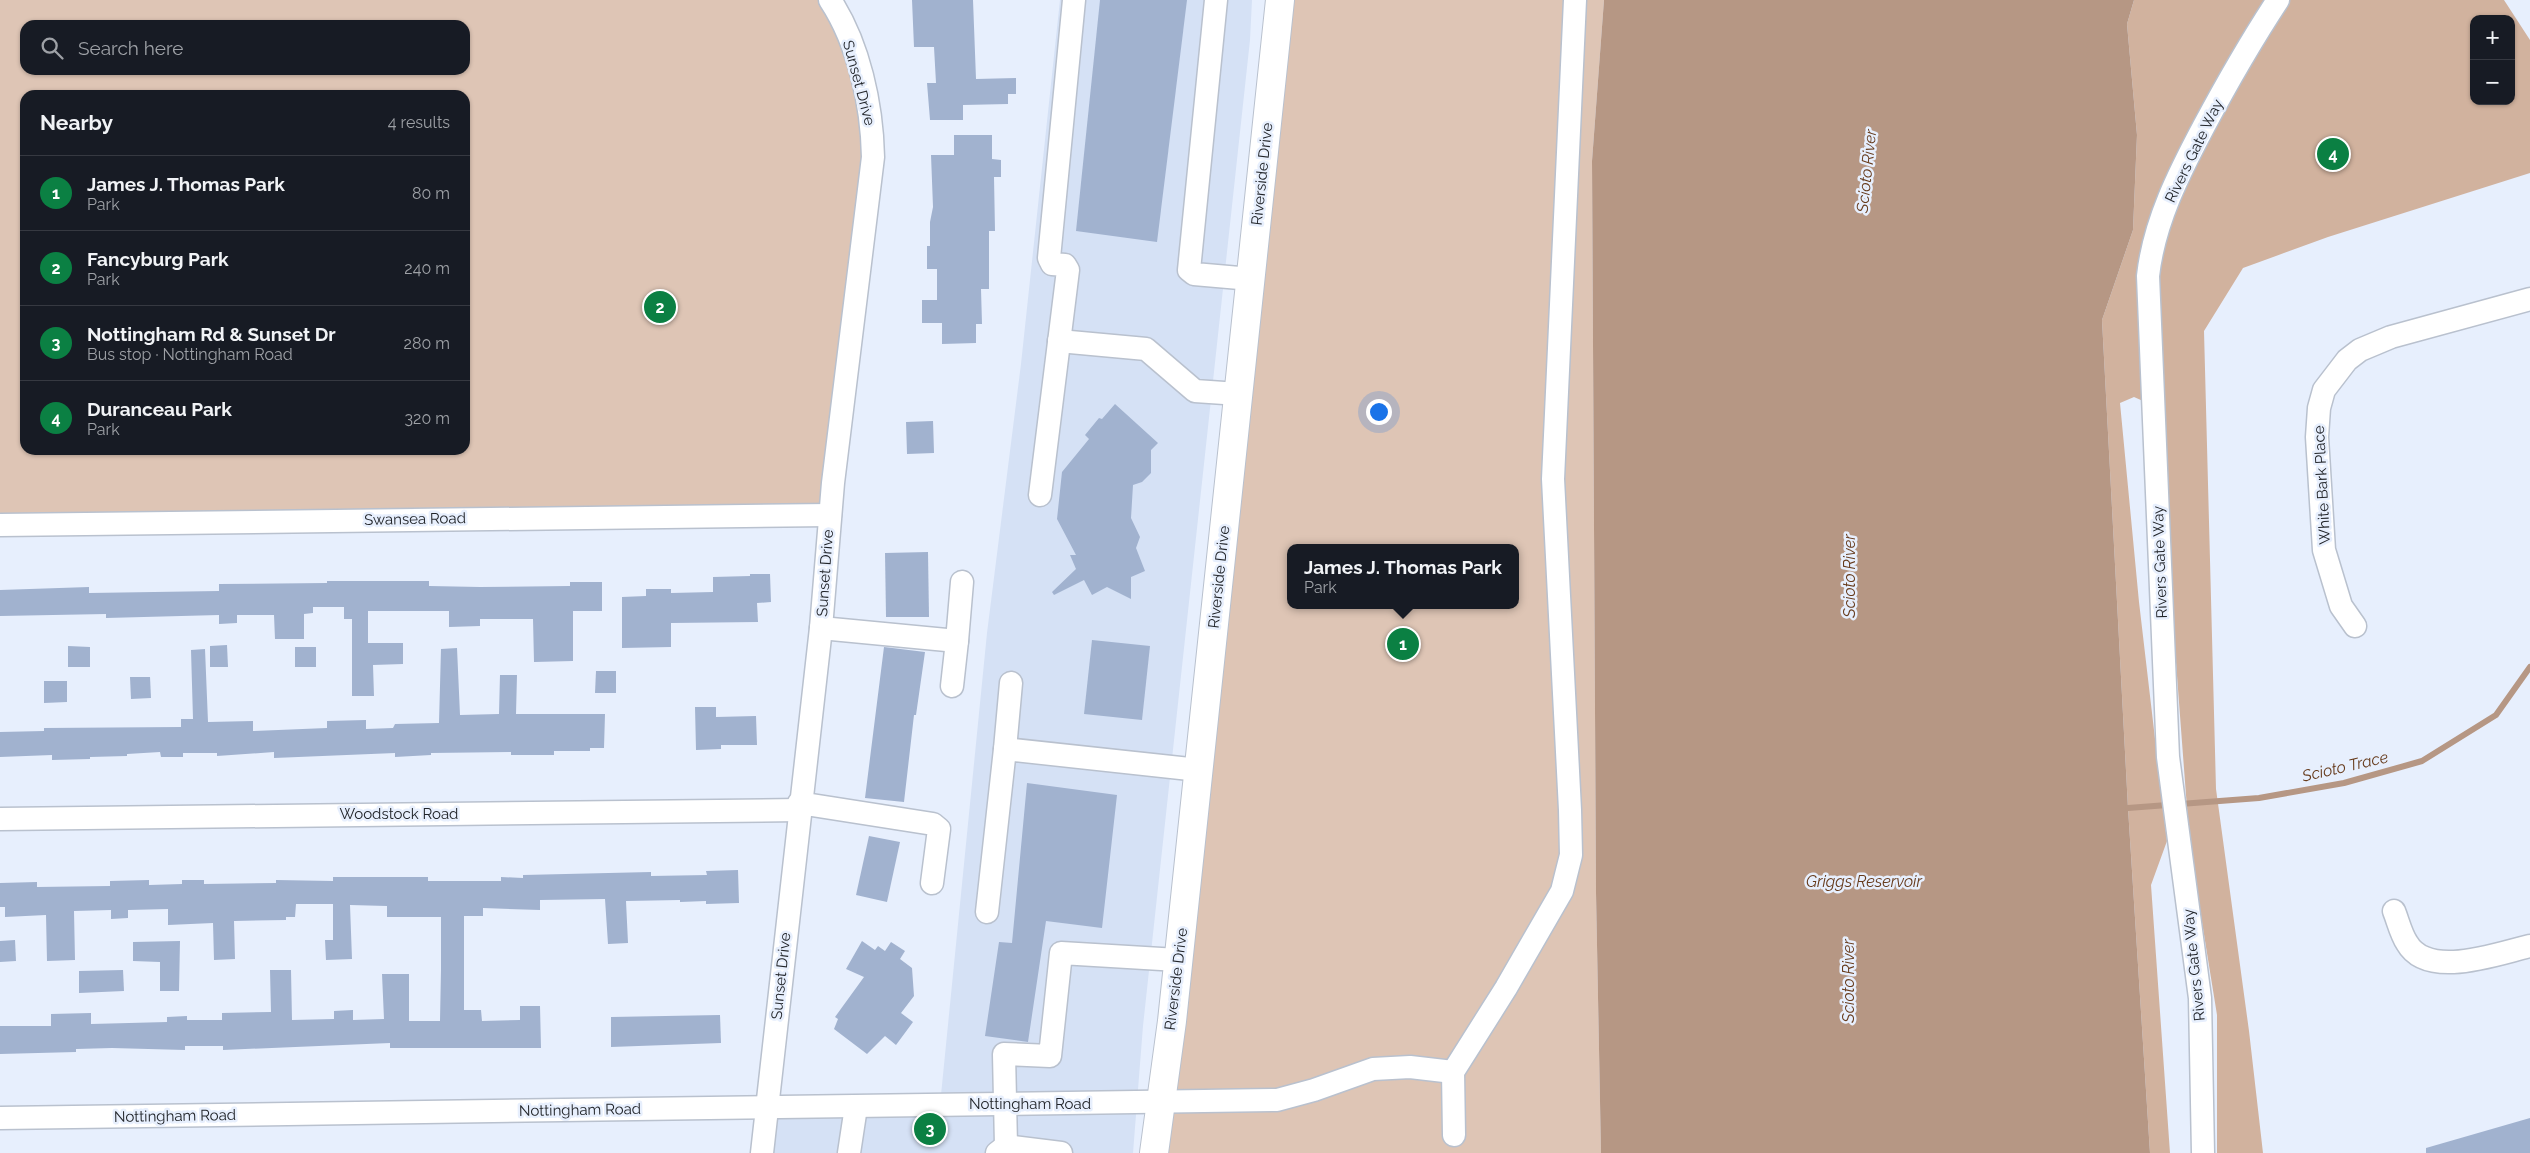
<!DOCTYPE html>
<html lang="en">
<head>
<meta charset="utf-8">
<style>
  :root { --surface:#171b24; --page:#242831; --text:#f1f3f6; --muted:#9ea1a6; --line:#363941; --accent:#0b8043 }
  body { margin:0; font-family:Raleway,sans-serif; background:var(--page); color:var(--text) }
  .controls { position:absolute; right:15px; top:15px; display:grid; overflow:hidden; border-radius:10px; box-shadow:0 1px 4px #0004 }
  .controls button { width:45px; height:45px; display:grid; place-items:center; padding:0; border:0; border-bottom:1px solid var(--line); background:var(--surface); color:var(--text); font:25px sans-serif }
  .you { position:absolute; left:1378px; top:411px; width:18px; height:18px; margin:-12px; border:4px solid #fff; border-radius:50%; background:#1a73e8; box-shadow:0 0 0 8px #1a73e833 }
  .badge { display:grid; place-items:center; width:32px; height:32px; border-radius:50%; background:var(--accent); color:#fff; font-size:16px; font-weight:700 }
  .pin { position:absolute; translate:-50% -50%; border:2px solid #fff; box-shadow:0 1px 5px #0006 }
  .popup { position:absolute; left:1287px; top:544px; width:232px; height:65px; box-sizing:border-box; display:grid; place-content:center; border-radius:10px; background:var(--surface); filter:drop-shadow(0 1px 4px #0005); font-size:16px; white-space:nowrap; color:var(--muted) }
  .popup b { font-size:19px; color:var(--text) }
  .popup::after { content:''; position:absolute; left:50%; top:100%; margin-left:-10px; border:10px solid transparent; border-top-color:var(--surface) }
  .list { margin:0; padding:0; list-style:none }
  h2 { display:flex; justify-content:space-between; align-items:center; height:65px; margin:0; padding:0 20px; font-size:21px }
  h2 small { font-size:16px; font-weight:400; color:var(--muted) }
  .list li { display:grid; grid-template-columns:32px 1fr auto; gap:15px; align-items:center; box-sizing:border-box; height:75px; padding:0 20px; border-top:1px solid var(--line) }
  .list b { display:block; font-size:19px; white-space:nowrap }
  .list p { margin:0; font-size:16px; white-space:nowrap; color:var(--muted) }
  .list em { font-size:16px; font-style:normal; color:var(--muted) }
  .icon { flex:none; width:28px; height:28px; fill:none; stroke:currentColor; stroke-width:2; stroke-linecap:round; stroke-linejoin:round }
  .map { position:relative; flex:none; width:2530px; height:1153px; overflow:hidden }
  .search { position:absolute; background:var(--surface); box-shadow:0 1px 4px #0004; left:20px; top:20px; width:450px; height:55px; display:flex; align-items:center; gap:12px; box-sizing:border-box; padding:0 18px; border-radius:15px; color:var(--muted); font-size:19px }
  .panel { position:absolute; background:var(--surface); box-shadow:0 1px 4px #0004; left:20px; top:90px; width:450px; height:365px; border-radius:15px }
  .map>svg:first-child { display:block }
  .built { fill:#d5e1f5 }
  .green { fill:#dec5b5; fill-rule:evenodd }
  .forest { fill:#d1b29e; fill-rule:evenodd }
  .water { fill:#b69784 }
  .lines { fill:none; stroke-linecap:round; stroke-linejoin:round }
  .stream { stroke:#b69784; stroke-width:6 }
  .building { fill:#a1b2cf }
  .minor-casing { stroke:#b9c1ce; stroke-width:25 }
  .major-casing { stroke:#b9c1ce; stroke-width:30 }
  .minor { stroke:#fff; stroke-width:22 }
  .major { stroke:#fff; stroke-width:28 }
  .labels { text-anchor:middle; stroke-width:5; stroke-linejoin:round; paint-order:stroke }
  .street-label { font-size:15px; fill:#212429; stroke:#e7effd }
  .water-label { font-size:16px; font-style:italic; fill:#663a1b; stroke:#e7effd }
</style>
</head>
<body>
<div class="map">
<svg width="2530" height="1153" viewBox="0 0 2530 1153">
  <rect width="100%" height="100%" fill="#e7effd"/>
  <path class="built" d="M 1060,0 L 1252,0 L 1250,40 L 1143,1026 L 1133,1153 L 762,1153 L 768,1109 L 940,1105 L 987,633 L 1021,364 Z"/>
  <g class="green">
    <path d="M 0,0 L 830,0 L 872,131 L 830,515 L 0,525 ZM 25,25 L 465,25 L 465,70 L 25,70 ZM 25,95 L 465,95 L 465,450 L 25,450 Z"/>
    <path d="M 1280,0 L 1604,0 L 1592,161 L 1596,893 L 1601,1153 L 1154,1153 ZM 1290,548 L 1516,548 L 1516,605 L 1290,605 Z"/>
  </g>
  <path class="forest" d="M 2134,0 L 2504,0 L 2530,40 L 2530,173 L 2328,237 L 2243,268 L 2204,331 L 2216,789 L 2249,1031 L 2263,1153 L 2217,1153 L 2217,1015 L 2190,848 L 2170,583 L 2159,408 L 2134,397 L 2120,403 L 2139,602 L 2167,841 L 2151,885 L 2170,1153 L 2150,1153 L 2128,808 L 2102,320 L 2133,230 L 2137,135 L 2127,24 ZM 2474,19 L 2511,19 L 2511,101 L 2474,101 Z"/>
  <path class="water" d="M 1604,0 L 2134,0 L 2127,24 L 2137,135 L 2133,230 L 2102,320 L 2128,808 L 2150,1153 L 1601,1153 L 1596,893 L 1592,161 Z"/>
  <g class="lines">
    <path class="stream" d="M 2128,808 L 2259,798 L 2344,783 L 2422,761 L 2496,715 L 2530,667"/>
  </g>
  <g class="building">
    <path d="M 912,0 L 973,0 L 976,79 L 1016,78 L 1016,94 L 1008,94 L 1008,104 L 963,105 L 963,120 L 930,120 L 927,83 L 936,83 L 934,47 L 914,47 Z"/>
    <path d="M 1100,0 L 1187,0 L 1157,242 L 1076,231 Z"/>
    <path d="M 954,135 L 992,135 L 992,159 L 1001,160 L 1001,177 L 994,177 L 995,231 L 989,231 L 989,289 L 981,289 L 982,324 L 976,324 L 976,343 L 942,344 L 942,323 L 922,323 L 922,300 L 937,300 L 937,269 L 927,269 L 927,246 L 930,246 L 930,222 L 933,207 L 931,155 L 954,155 Z"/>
    <path d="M 1115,404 L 1158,443 L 1151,450 L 1151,473 L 1142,482 L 1133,485 L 1131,518 L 1140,537 L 1136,548 L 1145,571 L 1131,577 L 1131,599 L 1107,587 L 1092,595 L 1084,580 L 1054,595 L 1052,592 L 1076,569 L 1070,555 L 1076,555 L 1057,519 L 1062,472 L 1089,439 L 1085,435 L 1099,418 L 1102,419 Z"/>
    <path d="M 933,421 L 934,453 L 907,454 L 906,422 Z"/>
    <path d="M 928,552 L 929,617 L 886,617 L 885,553 Z"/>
    <path d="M 750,574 L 770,574 L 771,602 L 757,603 L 758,622 L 671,623 L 671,647 L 622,648 L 622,597 L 646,596 L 646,589 L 671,589 L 671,593 L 713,592 L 713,577 L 750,576 Z"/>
    <path d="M 327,581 L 429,581 L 429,586 L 480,587 L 570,586 L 570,582 L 602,582 L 602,611 L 573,611 L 573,661 L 534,662 L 533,619 L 480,619 L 480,626 L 449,627 L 449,611 L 368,611 L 368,643 L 403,643 L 403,664 L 373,665 L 374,696 L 352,696 L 352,619 L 344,619 L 344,607 L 313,607 L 313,613 L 304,614 L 304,639 L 275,639 L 274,615 L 237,615 L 237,623 L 219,624 L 219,615 L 106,618 L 106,614 L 0,616 L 0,590 L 89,587 L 89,593 L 219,591 L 219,584 L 327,583 Z"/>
    <path d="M 1092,640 L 1150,646 L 1142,720 L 1084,714 Z"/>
    <path d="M 227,645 L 228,667 L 210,667 L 210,646 Z"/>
    <path d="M 68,646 L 90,647 L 90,667 L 68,667 Z"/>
    <rect x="295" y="647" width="21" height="20"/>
    <path d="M 884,647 L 925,652 L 916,715 L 914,715 L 904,802 L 865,798 Z"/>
    <path d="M 457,648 L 460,715 L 499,714 L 500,675 L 517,675 L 516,714 L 605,714 L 604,748 L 590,748 L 590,751 L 554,751 L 554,755 L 511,755 L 511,752 L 431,753 L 431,755 L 395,757 L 395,753 L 274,758 L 274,752 L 217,756 L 217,753 L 183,753 L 183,757 L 161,757 L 160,752 L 127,754 L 127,756 L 90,757 L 90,759 L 52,760 L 52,755 L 0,757 L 0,732 L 44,731 L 44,728 L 181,727 L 181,719 L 193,719 L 191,650 L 205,649 L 208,722 L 253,721 L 253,731 L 327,728 L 327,721 L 366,720 L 366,729 L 393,728 L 395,724 L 439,723 L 441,649 Z"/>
    <path d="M 596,671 L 616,671 L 616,693 L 595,693 Z"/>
    <path d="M 130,677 L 150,677 L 151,698 L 131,699 Z"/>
    <path d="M 44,681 L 67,681 L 67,702 L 44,703 Z"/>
    <path d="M 695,707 L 716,707 L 716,717 L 756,716 L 757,745 L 721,745 L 721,749 L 696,750 Z"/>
    <path d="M 1027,783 L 1117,795 L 1102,928 L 1046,921 L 1028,1042 L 985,1036 L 999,942 L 1012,943 Z"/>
    <path d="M 869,836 L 900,842 L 887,902 L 856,895 Z"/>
    <path d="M 738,870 L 739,903 L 706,904 L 706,901 L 680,902 L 680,900 L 626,901 L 628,943 L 608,944 L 605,899 L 540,900 L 540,910 L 483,908 L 483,916 L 464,916 L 464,1010 L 481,1010 L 482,1021 L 520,1020 L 520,1006 L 540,1006 L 541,1048 L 390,1048 L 390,1043 L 223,1050 L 223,1046 L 185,1046 L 185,1050 L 112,1048 L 76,1049 L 76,1052 L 0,1054 L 0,1026 L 51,1026 L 51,1014 L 91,1013 L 91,1024 L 167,1022 L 167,1017 L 187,1016 L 187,1020 L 222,1020 L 222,1013 L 271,1012 L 270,970 L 291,970 L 292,1020 L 334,1019 L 334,1011 L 353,1010 L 353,1020 L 384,1019 L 382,974 L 409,974 L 409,1021 L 440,1021 L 441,970 L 441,917 L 387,917 L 387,906 L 350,905 L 352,959 L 326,960 L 325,940 L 333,940 L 333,904 L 296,904 L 295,917 L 286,917 L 286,920 L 234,921 L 235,959 L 214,960 L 213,923 L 168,925 L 168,909 L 128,910 L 128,918 L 111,919 L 111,910 L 74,911 L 75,960 L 47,961 L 46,915 L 5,917 L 5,907 L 0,907 L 0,883 L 37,882 L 37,887 L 110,886 L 110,881 L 149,880 L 149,885 L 182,884 L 182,880 L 204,880 L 204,884 L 276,883 L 276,880 L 333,881 L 333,877 L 428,877 L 428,881 L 501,881 L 501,877 L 523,878 L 523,875 L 651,872 L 651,876 L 707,875 L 706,871 Z"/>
    <path d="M 15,940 L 16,961 L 0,962 L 0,941 Z"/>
    <path d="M 180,941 L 179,991 L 160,991 L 160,962 L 133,961 L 133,942 Z"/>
    <path d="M 862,941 L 875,950 L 878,946 L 885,951 L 891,942 L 905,951 L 900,959 L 912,968 L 914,996 L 901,1013 L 913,1022 L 896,1045 L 885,1036 L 867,1054 L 834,1029 L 838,1019 L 835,1017 L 864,977 L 846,969 Z"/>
    <path d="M 123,970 L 124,991 L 79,993 L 79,971 Z"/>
    <path d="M 720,1015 L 721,1043 L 611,1047 L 611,1017 Z"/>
    <path d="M 2530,1118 L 2530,1153 L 2426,1153 L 2426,1148 Z"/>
  </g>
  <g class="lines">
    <g class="minor-casing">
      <g id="minor">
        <path d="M 1216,0 L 1189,270 L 1194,274 L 1251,279"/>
        <path d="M 1059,341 L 1146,349 L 1195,391 L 1239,394"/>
        <path d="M 1040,495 L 1068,270 L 1065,265 L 1052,264 L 1049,258 L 1074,0"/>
        <path d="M 0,525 L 830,515"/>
        <path d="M 2355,626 L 2341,606 L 2324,550 L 2317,437 L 2319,408 L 2324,390 L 2347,360 L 2360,350 L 2391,337 L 2530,299"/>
        <path d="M 821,628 L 957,641 L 962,582"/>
        <path d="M 952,686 L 957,641"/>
        <path d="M 1005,749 L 1011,683"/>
        <path d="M 799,803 L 933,824 L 939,829 L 932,883"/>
        <path d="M 0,819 L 799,810"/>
        <path d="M 2394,911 C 2398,921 2401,934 2407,943 C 2428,980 2499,953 2530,946"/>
        <path d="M 987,912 L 1005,749 L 1199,770"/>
        <path d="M 0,1118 L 1277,1100 L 1314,1090 L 1373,1069 L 1410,1067 L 1453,1072"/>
        <path d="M 1454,1135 L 1453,1072 L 1506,988 L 1562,891 L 1571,855 L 1570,810 L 1553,479 L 1575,0"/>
        <path d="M 1006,1146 L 1004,1054 L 1050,1056 L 1061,953 L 1178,960"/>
        <path d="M 762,1153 L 821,628 L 833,483 L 873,157 C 872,105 859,44 830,0"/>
        <path d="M 849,1153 L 856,1107"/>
        <path d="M 997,1153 L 1006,1146 L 1061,1153"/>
        <path d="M 2203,1153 L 2200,998 L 2168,757 L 2148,276 C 2154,222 2179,173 2204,126 C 2227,83 2251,41 2278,0"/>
      </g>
    </g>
    <g class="major-casing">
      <path id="major" d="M 1154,1153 L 1172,1021 L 1280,0"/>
    </g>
    <use href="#minor" class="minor"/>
    <use href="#major" class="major"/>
  </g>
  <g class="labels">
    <g class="street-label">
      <text transform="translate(859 83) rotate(75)" y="5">Sunset Drive</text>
      <text transform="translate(2194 151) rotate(-64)" y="5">Rivers Gate Way</text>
      <text transform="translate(1262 174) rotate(-84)" y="5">Riverside Drive</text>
      <text transform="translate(2322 485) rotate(-93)" y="5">White Bark Place</text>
      <text transform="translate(415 519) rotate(-1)" y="5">Swansea Road</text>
      <text transform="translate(2160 562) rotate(-92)" y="5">Rivers Gate Way</text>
      <text transform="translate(825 573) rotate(-86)" y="5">Sunset Drive</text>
      <text transform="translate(1219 577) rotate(-84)" y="5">Riverside Drive</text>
      <text x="399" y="819">Woodstock Road</text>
      <text transform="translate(2194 965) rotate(-96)" y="5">Rivers Gate Way</text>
      <text transform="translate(781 976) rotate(-84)" y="5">Sunset Drive</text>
      <text transform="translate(1176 979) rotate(-83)" y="5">Riverside Drive</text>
      <text x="1030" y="1109">Nottingham Road</text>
      <text transform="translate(580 1110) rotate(-1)" y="5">Nottingham Road</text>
      <text transform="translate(175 1116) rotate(-1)" y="5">Nottingham Road</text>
    </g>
    <g class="water-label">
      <text transform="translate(1866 171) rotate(-84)" y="6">Scioto River</text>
      <text transform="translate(1849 576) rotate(-90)" y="6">Scioto River</text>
      <text transform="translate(2345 766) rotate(-13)" y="6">Scioto Trace</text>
      <text x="1864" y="887">Griggs Reservoir</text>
      <text transform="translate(1848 981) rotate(-90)" y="6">Scioto River</text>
    </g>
  </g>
</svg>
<div class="controls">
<button>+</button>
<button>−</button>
</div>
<div class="you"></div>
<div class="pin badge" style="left:1403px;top:644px">1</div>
<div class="popup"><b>James J. Thomas Park</b>Park</div>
<div class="pin badge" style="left:660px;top:307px">2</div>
<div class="pin badge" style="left:930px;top:1129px">3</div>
<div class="pin badge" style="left:2333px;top:154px">4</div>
<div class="search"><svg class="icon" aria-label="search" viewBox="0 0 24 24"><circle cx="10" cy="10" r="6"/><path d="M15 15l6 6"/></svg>Search here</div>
<section class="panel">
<h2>Nearby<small>4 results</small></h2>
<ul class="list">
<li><span class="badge">1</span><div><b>James J. Thomas Park</b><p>Park</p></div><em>80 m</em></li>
<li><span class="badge">2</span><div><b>Fancyburg Park</b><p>Park</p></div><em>240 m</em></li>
<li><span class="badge">3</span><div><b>Nottingham Rd &amp; Sunset Dr</b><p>Bus stop · Nottingham Road</p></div><em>280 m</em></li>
<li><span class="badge">4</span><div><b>Duranceau Park</b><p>Park</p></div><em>320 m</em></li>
</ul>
</section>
</div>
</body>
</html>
